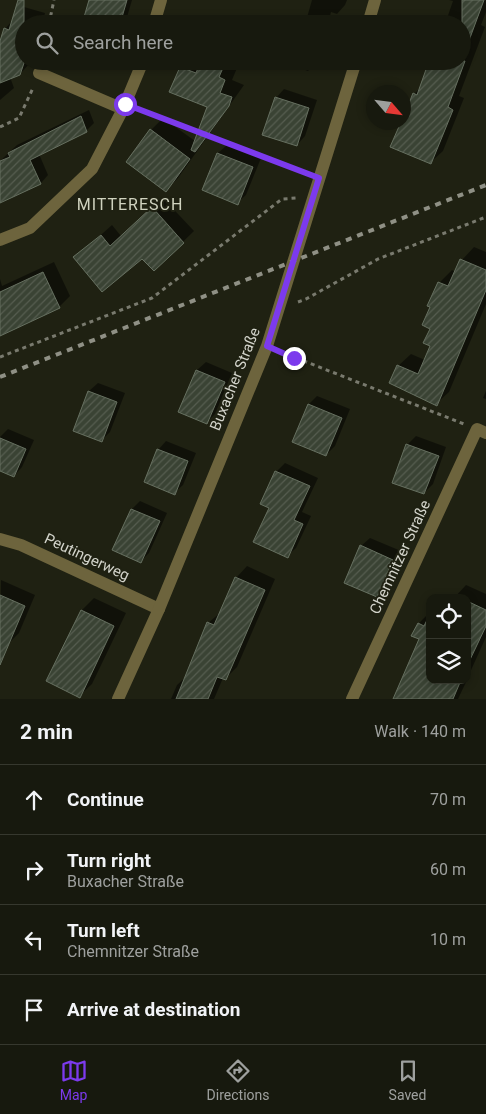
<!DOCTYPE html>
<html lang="en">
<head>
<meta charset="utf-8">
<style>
  :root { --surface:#17190e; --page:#202217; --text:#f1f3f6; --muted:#9ea09e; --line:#36382e; --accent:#7c3aed }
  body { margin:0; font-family:Roboto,sans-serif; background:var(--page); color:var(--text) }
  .controls { position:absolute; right:15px; bottom:15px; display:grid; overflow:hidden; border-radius:10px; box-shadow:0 2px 8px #0003 }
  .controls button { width:45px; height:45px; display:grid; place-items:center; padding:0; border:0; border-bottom:1px solid var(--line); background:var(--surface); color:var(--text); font:25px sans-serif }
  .compass { position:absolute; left:366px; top:85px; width:45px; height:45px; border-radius:50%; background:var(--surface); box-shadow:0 2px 8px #0003; rotate:118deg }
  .stop { position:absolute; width:15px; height:15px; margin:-11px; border:4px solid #7c3aed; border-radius:50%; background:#fff }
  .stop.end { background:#7c3aed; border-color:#fff; box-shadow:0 1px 5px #0008 }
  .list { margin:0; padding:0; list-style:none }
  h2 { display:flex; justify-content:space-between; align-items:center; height:65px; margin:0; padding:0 20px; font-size:21px }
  h2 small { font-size:16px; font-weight:400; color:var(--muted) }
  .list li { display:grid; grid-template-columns:32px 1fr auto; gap:15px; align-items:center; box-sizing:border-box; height:70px; padding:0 20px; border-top:1px solid var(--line) }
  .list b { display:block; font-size:19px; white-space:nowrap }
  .list p { margin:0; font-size:16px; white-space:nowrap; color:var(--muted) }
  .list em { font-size:16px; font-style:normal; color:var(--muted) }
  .icon { flex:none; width:28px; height:28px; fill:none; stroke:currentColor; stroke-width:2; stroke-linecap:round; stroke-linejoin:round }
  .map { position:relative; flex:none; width:486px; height:699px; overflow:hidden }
  .search { position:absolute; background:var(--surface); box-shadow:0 2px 8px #0003; left:15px; right:15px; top:15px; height:55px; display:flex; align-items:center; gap:12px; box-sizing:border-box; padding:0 18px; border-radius:28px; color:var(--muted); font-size:19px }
  .sheet { height:345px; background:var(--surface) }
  nav { display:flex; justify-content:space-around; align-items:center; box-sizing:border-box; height:70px; border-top:1px solid var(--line); background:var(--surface); font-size:14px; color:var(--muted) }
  nav a { display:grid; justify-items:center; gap:2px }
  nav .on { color:var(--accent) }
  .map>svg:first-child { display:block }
  .shadow { fill:#0007 }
  .building { fill:url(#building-hatch); stroke:#667060 }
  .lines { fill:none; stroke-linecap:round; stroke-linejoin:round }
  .path { stroke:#797a6e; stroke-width:3; stroke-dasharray:4 4; stroke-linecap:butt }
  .minor { stroke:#6d643d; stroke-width:12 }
  .rail { stroke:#8f9085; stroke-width:4; stroke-dasharray:6 6; stroke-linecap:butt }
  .route { stroke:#7c3aed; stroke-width:6 }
  .labels { text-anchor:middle; stroke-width:4; stroke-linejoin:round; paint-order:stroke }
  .street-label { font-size:15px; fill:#d3d4cb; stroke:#1f2112 }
  .neighbourhood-label { font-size:16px; letter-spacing:1px; fill:#d0d3bf; stroke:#1f2112 }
</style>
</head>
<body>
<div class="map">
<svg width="486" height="699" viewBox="0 0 486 699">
  <defs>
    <pattern id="building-hatch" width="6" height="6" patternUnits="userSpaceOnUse" patternTransform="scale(1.25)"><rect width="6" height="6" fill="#3a4334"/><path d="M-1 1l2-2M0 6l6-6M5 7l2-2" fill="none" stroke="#565d50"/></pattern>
  </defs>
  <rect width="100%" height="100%" fill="#1f2112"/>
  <g class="shadow">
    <path d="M 91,0 L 132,0 L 125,24 L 79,24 L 85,18 Z"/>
    <path d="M 312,0 L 347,0 L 345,5 L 337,14 L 331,12 L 328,24 L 293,24 L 298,19 L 306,21 Z"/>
    <path d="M 449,0 L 486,0 L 486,12 L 481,25 L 485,27 L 459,96 L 464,98 L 443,151 L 431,162 L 404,122 L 404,119 L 414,94 L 421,87 L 462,61 L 462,24 L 445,24 L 453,1 Z"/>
    <path d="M 24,7 L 45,13 L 42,24 L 24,24 L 24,61 L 31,61 L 30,63 L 20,74 L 10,77 L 14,88 L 0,100 L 0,45 L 5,29 Z"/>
    <path d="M 73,61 L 109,61 L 101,69 Z"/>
    <path d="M 187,61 L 232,61 L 230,65 L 237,68 L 232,80 L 244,85 L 178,178 L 166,190 L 151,130 L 163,118 L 195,141 L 208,107 L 181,67 Z"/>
    <path d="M 280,61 L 317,61 L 308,71 Z"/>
    <path d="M 284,89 L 317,100 L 305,136 L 297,145 L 276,98 Z"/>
    <path d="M 89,110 L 94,123 L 86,131 L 39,154 L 48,175 L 41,183 L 0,203 L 0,161 L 17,145 Z"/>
    <path d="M 227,145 L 261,158 L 246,195 L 237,203 L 204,190 L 218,153 Z"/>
    <path d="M 163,198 L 194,231 L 154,270 L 143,257 L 75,258 L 112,225 L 121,236 Z"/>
    <path d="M 474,247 L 486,252 L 486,304 L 449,392 L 436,404 L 398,366 L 411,354 L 425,360 L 431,346 L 432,307 L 429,306 L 440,282 L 452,270 L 456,272 L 462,260 Z"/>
    <path d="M 54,262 L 70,296 L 59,307 L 0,335 L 0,279 L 2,286 Z"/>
    <path d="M 206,362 L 232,373 L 215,414 L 206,423 L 179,411 L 197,370 Z"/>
    <path d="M 98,383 L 125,393 L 110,432 L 102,440 L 75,430 L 89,391 Z"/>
    <path d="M 486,391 L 486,399 L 483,398 Z"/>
    <path d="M 317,396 L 350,409 L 335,446 L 326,455 L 309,404 Z"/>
    <path d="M 8,429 L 34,440 L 22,467 L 14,476 L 0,470 L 0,437 Z"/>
    <path d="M 416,436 L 446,447 L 433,484 L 424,493 L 394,482 L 408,444 Z"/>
    <path d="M 166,441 L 196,453 L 183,485 L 174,493 L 158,450 Z"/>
    <path d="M 285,463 L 318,478 L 302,512 L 311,516 L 296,548 L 287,556 L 270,507 L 262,504 L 276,472 Z"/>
    <path d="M 140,501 L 167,513 L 149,553 L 141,561 L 114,549 L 132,509 Z"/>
    <path d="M 370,538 L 401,551 L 385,587 L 376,596 L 361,546 Z"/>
    <path d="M 247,566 L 275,579 L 237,667 L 225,679 L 223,678 L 214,699 L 171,699 L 177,685 L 187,676 L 208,623 L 221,612 L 236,578 Z"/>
    <path d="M 1,580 L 35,595 L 19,633 L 8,644 L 0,641 Z"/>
    <path d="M 466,585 L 486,594 L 486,637 L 467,679 L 467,598 L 454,598 Z"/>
    <path d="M 94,598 L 126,613 L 92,684 L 79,696 L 48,681 L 82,610 Z"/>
    <path d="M 429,613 L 430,680 L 467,680 L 458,699 L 394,699 L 420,639 L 419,623 Z"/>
  </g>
  <g class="building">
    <path d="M 18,0 L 24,0 L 24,63 L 20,75 L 0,83 L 0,41 L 4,28 L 9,30 Z"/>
    <path d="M 89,0 L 127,0 L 120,24 L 82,24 Z"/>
    <path d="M 462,0 L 484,0 L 464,54 L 462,54 Z"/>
    <path d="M 201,61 L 226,61 L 219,77 L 225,80 L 220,93 L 232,97 L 229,106 L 195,152 L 191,150 L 207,107 L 169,92 L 180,67 L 196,73 Z"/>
    <path d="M 429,61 L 465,61 L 448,107 L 453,110 L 431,164 L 390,147 L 401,122 L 404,122 L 404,116 L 413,93 L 417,95 Z"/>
    <path d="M 275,97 L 309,108 L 297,146 L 262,135 Z"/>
    <path d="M 81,116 L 87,132 L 30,160 L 41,184 L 0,203 L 0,161 L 10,157 L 8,153 Z"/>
    <path d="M 150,129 L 190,159 L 166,192 L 126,162 Z"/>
    <path d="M 217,153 L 253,167 L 238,205 L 202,190 Z"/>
    <path d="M 152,207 L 184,243 L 154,271 L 142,259 L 102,292 L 73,257 L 101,235 L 110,246 Z"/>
    <path d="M 460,259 L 486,270 L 486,290 L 437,406 L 389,383 L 397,365 L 418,374 L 430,346 L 423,343 L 430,329 L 422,325 L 430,307 L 427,306 L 438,282 L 448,286 Z"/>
    <path d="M 43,272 L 60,308 L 0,336 L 0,292 Z"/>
    <path d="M 196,370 L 225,382 L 207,424 L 178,412 Z"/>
    <path d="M 88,391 L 117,402 L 102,442 L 73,431 Z"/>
    <path d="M 308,404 L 342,418 L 326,456 L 292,442 Z"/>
    <path d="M 0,438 L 26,449 L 14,477 L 0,471 Z"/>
    <path d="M 406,444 L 439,456 L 424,494 L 392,483 Z"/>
    <path d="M 157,449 L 188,461 L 175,495 L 144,482 Z"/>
    <path d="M 275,471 L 310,486 L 294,520 L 303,524 L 288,558 L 253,542 L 269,508 L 260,504 Z"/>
    <path d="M 131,509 L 160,521 L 141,563 L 112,550 Z"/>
    <path d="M 360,545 L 393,560 L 377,597 L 344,583 Z"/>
    <path d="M 235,577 L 265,590 L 226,680 L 217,677 L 208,699 L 176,699 L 207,622 L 214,625 Z"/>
    <path d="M 0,595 L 25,606 L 0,665 Z"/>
    <path d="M 467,601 L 486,610 L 486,626 L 467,666 Z"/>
    <path d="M 81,610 L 114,626 L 80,698 L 46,681 Z"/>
    <path d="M 430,614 L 430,680 L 461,680 L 453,699 L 393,699 L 419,639 L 411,636 L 418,623 L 424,626 Z"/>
  </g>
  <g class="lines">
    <g class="path">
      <path d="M 49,24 L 54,0"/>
      <path d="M 139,110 L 307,173"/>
      <path d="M 0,127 L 19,118 L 33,88"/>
      <path d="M 298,302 L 306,299 L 378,259 L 486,217"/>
      <path d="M 281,352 L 464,424"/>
      <path d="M 0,357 L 152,298 L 282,199 L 297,198"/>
    </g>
    <g class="minor">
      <path d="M 154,24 L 161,0"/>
      <path d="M 368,24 L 375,0"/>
      <path d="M 39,73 L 123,109"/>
      <path d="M 0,240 L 30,228 L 92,169 L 123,109 L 143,61"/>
      <path d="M 0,539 L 21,545 L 159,609"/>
      <path d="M 118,699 L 159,609 L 267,346 L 356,61"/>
      <path d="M 352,699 L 477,429 L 486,433"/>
    </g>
    <path class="rail" d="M 0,377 L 486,185"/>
  </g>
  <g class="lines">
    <path class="route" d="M 125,104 L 319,178 L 267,346 L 294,358"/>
  </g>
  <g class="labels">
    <g class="street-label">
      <text transform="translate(235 379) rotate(-68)" y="5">Buxacher Straße</text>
      <text transform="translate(87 557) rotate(25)" y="5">Peutingerweg</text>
      <text transform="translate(400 557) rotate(-65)" y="5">Chemnitzer Straße</text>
    </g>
    <g class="neighbourhood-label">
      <text x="130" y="210">MITTERESCH</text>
    </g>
  </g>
</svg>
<div class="controls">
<button><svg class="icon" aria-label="locate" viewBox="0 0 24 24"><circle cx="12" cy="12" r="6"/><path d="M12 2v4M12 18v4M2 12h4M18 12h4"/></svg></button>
<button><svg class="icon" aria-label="layers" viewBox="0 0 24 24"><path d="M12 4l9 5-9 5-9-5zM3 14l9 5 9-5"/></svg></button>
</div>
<svg class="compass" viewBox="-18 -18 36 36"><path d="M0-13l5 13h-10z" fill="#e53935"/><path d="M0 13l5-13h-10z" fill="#9ea09e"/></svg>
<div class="stop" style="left:125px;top:104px"></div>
<div class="stop end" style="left:294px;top:358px"></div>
<div class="search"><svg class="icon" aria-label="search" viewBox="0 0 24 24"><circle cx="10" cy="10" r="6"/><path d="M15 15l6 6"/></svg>Search here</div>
</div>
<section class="sheet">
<h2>2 min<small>Walk · 140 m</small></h2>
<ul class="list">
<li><svg class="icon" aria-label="ahead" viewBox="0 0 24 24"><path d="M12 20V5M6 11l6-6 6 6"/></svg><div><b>Continue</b></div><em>70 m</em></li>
<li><svg class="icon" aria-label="right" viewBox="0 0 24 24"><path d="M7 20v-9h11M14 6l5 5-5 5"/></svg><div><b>Turn right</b><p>Buxacher Straße</p></div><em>60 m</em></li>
<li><svg class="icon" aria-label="left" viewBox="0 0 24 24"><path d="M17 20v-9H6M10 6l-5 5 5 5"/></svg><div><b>Turn left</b><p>Chemnitzer Straße</p></div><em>10 m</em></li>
<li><svg class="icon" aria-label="arrive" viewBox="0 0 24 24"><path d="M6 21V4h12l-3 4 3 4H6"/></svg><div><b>Arrive at destination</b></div></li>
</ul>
</section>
<nav>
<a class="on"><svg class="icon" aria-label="map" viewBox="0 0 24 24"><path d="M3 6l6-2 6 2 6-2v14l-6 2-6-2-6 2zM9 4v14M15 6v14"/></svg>Map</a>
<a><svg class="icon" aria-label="directions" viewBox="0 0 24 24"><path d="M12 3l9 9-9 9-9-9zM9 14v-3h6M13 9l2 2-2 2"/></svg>Directions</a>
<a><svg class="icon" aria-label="saved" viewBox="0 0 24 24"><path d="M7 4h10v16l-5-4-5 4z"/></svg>Saved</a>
</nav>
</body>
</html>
